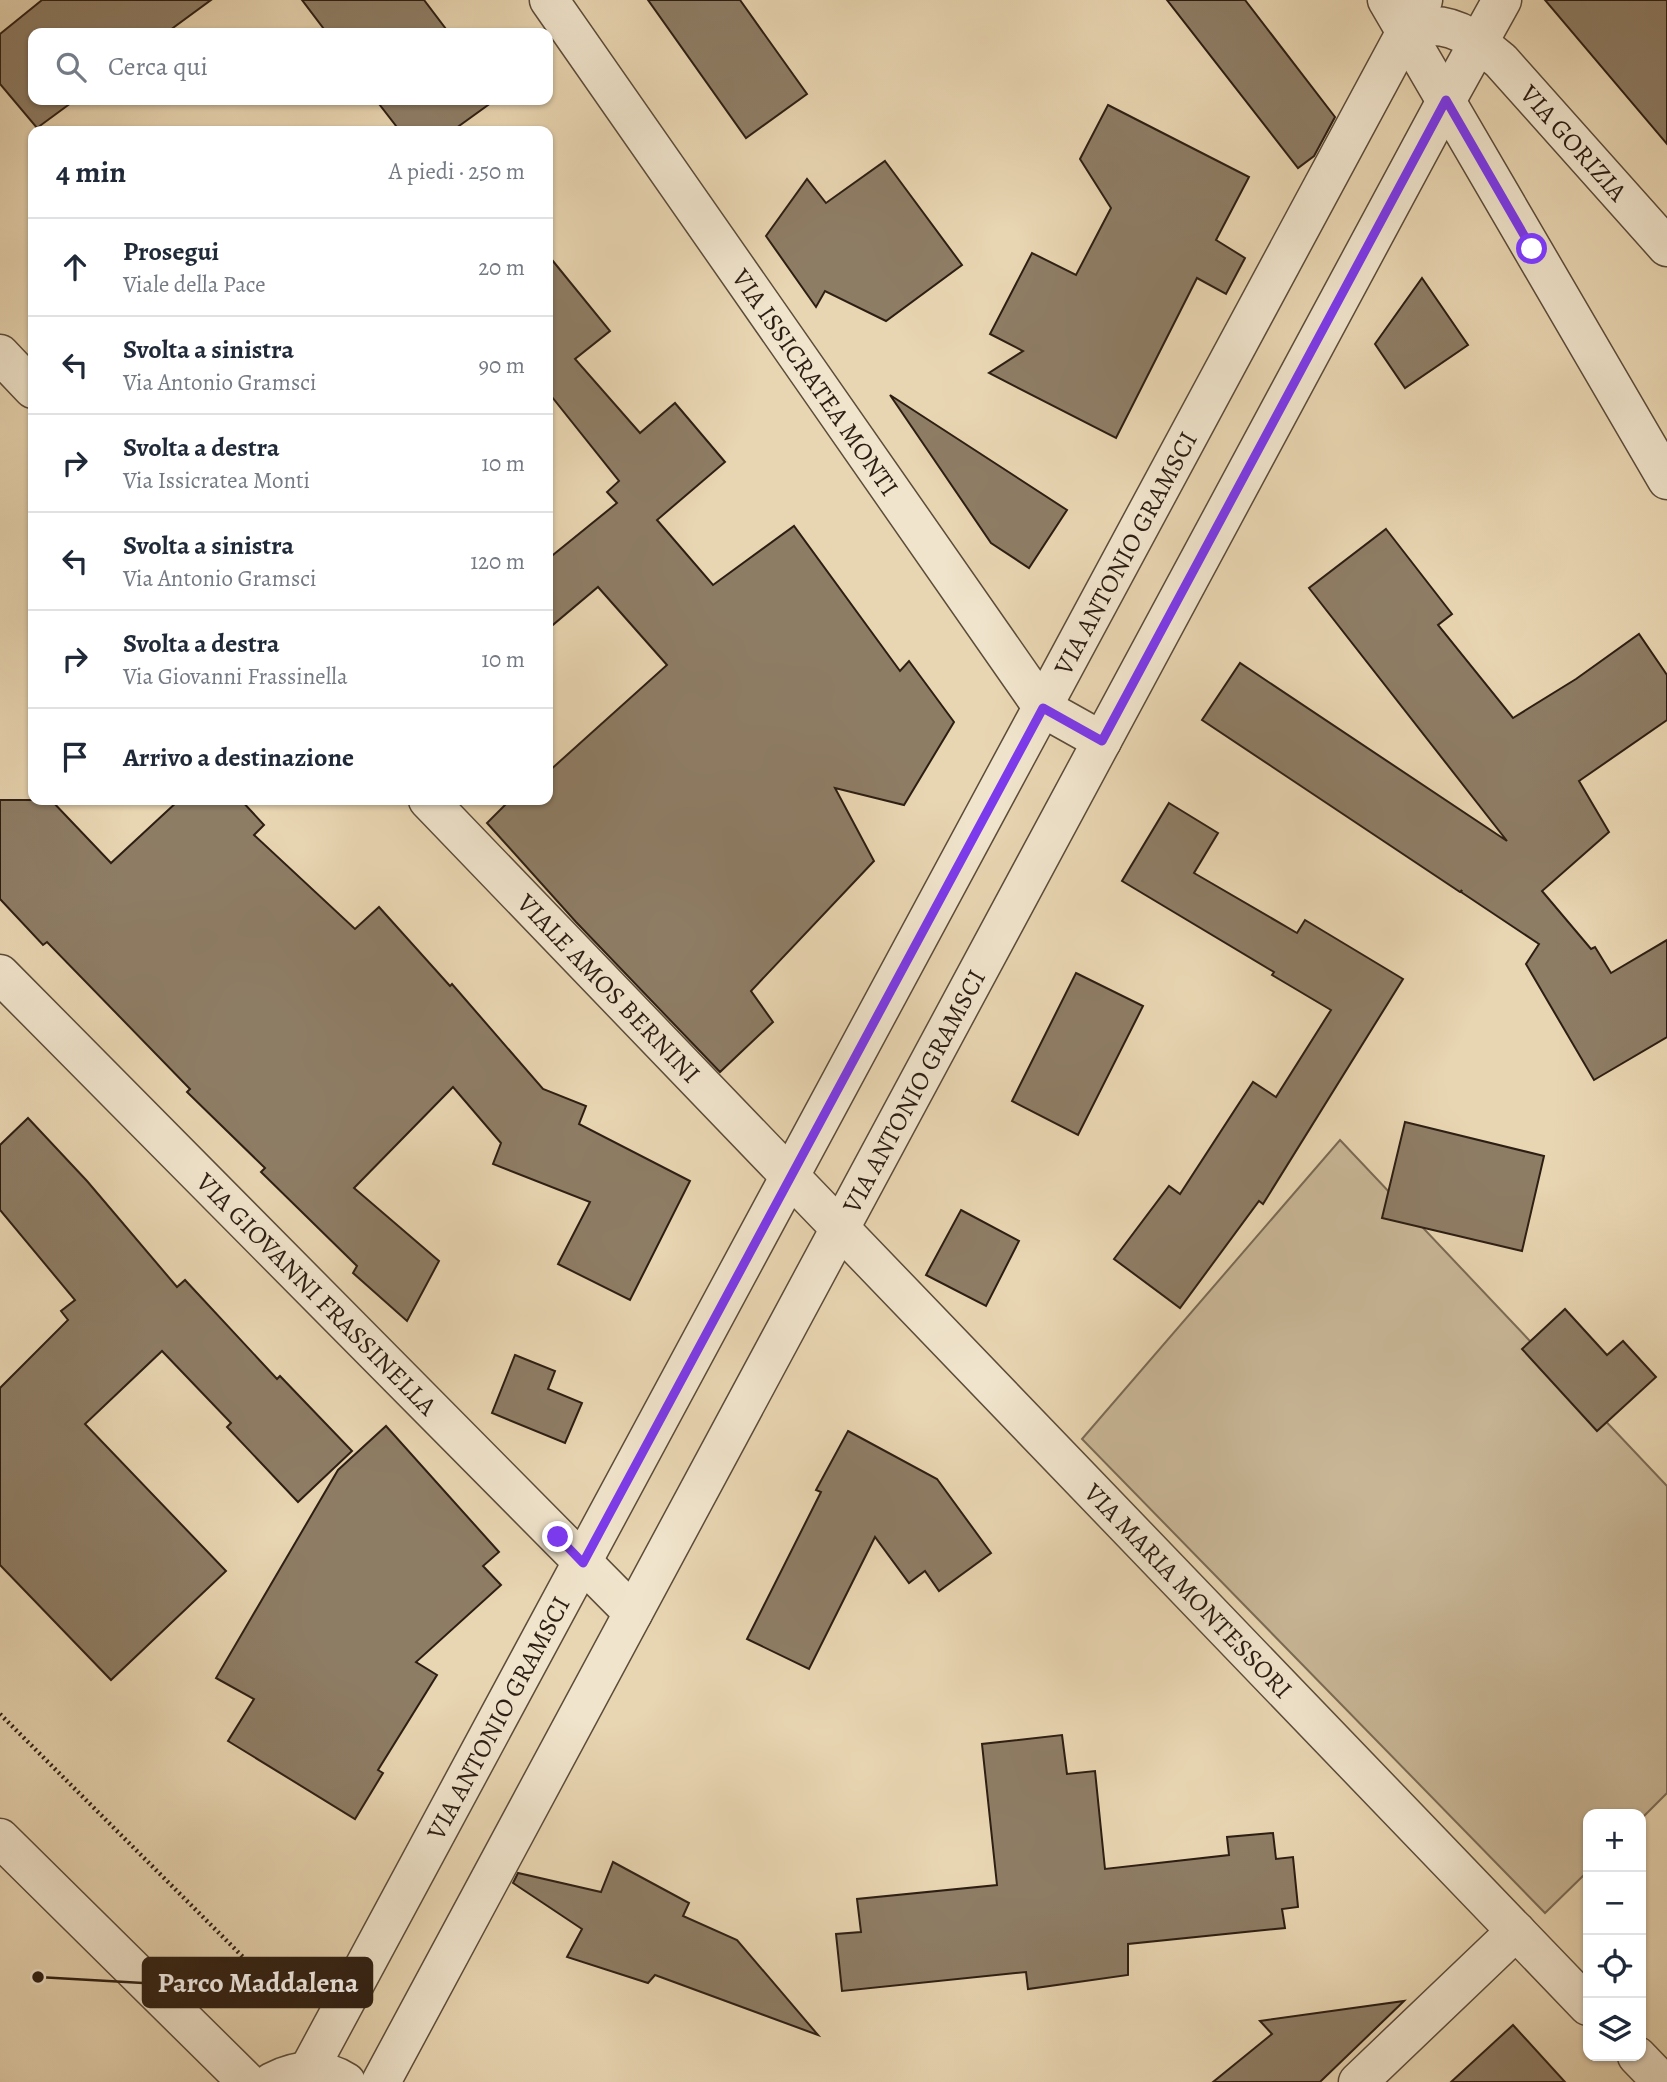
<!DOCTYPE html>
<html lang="it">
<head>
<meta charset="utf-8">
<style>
  :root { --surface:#fff; --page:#f6f6f7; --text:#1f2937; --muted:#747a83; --line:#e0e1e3 }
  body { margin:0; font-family:Alegreya,serif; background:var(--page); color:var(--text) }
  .controls { position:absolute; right:21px; bottom:21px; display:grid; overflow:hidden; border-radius:14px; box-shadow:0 2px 5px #0004 }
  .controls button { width:63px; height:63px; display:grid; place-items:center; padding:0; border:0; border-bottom:2px solid var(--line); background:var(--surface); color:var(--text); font:35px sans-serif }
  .stop { position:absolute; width:21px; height:21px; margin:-16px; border:5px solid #7c3aed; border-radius:50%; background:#fff }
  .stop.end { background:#7c3aed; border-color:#fff; box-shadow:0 2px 7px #0008 }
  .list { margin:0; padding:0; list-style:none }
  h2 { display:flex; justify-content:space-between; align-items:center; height:91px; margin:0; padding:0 28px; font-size:30px }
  h2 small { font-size:23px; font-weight:400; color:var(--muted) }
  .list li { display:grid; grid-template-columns:46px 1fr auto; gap:21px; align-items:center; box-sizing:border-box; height:98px; padding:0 28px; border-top:2px solid var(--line) }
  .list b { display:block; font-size:26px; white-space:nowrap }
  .list p { margin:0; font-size:23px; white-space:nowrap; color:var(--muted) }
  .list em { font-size:23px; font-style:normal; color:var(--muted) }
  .icon { flex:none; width:38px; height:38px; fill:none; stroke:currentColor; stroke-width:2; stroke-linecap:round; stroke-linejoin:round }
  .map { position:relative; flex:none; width:1667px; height:2082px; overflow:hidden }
  .search { position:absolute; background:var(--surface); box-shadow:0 2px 5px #0004; left:28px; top:28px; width:525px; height:77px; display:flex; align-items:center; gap:18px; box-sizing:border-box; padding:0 24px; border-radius:14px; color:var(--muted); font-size:26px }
  .panel { position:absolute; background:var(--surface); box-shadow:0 2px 5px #0004; left:28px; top:126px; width:525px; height:679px; border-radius:14px }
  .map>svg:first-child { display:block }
  .green { fill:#c8b696; stroke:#7a6a54; stroke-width:2 }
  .building { fill:#8e7d65; stroke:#2d1e13; stroke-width:2 }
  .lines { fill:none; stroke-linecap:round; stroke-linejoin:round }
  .minor-casing { stroke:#5c4c3a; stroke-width:41 }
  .path { stroke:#2d1e13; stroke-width:4.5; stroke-dasharray:2 3.5; stroke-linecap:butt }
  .minor { stroke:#f0e4cc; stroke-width:38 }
  .route { stroke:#7c3aed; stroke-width:9 }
  .labels { text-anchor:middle; stroke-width:5; stroke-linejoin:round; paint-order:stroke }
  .street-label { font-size:26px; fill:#2d1e13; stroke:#f0e4cc }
  .leader { fill:none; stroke:#2d1e13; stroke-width:2.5 }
  .callout-dot { fill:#2d1e13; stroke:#f0e4cc; stroke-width:2.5 }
  .callout { fill:#2d1e13; stroke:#2d1e13; stroke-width:2.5 }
  .callout-label { font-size:28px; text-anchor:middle; font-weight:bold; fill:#fff }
</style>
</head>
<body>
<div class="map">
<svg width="1667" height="2082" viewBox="0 0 1667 2082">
  <rect width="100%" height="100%" fill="#e8d5b1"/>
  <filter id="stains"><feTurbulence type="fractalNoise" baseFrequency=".00286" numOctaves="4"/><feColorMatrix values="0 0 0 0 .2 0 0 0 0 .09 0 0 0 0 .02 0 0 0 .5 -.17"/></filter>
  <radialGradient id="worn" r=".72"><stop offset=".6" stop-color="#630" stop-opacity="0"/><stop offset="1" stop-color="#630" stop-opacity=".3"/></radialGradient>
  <path class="green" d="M 1340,1140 L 1667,1486 L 1667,1793 L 1641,1819 L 1641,1814 L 1588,1814 L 1588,1871 L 1545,1913 L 1082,1439 Z"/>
  <g class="building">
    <path d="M 42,0 L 211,0 L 166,33 L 33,33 L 33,100 L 75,100 L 37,128 L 0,84 L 0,34 Z"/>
    <path d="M 302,0 L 424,0 L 449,33 L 327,33 Z"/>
    <path d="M 648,0 L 740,0 L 807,94 L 746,138 Z"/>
    <path d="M 1167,0 L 1245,0 L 1335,117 L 1314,156 L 1298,168 Z"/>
    <path d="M 1545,0 L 1667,0 L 1667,144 Z"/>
    <path d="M 376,100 L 495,100 L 452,131 L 400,131 Z"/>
    <path d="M 1108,105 L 1249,177 L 1216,240 L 1245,258 L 1226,294 L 1197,278 L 1116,438 L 989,373 L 1023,351 L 990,334 L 1032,253 L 1076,275 L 1111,208 L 1080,159 Z"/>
    <path d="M 885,161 L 962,265 L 886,321 L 825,291 L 816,307 L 766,236 L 807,179 L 826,203 Z"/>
    <path d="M 548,255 L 610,331 L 575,359 L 640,433 L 675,403 L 725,462 L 657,520 L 713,585 L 794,526 L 900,671 L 909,661 L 954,722 L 904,805 L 835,788 L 874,861 L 751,991 L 773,1022 L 720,1072 L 576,922 L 487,823 L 510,800 L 548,800 L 548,772 L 667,665 L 598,587 L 548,629 L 548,559 L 617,503 L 607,492 L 619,481 L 548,392 Z"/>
    <path d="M 1422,278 L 1468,345 L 1405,388 L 1375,344 Z"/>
    <path d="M 890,395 L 1067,510 L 1029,568 L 991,543 Z"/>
    <path d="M 1386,529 L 1452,614 L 1438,625 L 1513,718 L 1576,679 L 1639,634 L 1667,675 L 1667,720 L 1579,781 L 1609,832 L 1542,891 L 1591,949 L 1595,947 L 1611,973 L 1667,940 L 1667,1037 L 1594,1080 L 1526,964 L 1539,944 L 1461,892 L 1462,890 L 1460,892 L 1202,720 L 1240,663 L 1507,841 L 1309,588 Z"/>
    <path d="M 0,800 L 51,800 L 111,863 L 179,800 L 241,800 L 264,825 L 254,835 L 355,929 L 379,907 L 450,986 L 452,984 L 543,1089 L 586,1106 L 579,1124 L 690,1181 L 630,1300 L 558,1264 L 590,1202 L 493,1164 L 501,1143 L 453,1087 L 354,1188 L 439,1261 L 407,1321 L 353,1273 L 357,1266 L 261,1172 L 265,1168 L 187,1092 L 190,1089 L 47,942 L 43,945 L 0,899 Z"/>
    <path d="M 1169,803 L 1218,833 L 1194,873 L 1297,933 L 1305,920 L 1403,979 L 1263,1204 L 1259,1201 L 1180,1308 L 1114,1259 L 1169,1186 L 1180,1194 L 1253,1082 L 1276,1097 L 1331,1010 L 1272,975 L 1274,972 L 1122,881 Z"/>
    <path d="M 1076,973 L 1143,1006 L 1078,1135 L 1012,1101 Z"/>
    <path d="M 28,1118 L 87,1181 L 177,1287 L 185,1280 L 277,1379 L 280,1376 L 352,1451 L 298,1502 L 227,1427 L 231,1423 L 162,1351 L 85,1424 L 226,1571 L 111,1680 L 0,1565 L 0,1388 L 68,1320 L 61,1311 L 75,1300 L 0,1210 L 0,1145 Z"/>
    <path d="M 1405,1122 L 1544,1156 L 1522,1251 L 1382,1218 Z"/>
    <path d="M 961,1210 L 1019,1241 L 986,1306 L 926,1275 Z"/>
    <path d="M 1565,1309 L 1607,1355 L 1623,1341 L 1656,1377 L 1597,1431 L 1522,1349 Z"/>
    <path d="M 515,1355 L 555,1371 L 548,1389 L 582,1403 L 565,1443 L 492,1413 Z"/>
    <path d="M 386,1426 L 499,1552 L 483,1566 L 501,1585 L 416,1662 L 437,1675 L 378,1770 L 383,1773 L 355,1819 L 228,1741 L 254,1699 L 216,1678 L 338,1470 Z"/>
    <path d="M 848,1431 L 937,1479 L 991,1553 L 939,1591 L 925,1571 L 909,1583 L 875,1537 L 809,1669 L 747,1639 L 821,1492 L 816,1490 Z"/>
    <path d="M 1062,1735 L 1067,1774 L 1095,1771 L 1105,1869 L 1229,1855 L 1227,1837 L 1273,1833 L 1276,1859 L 1293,1857 L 1298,1907 L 1282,1909 L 1285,1928 L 1128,1944 L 1128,1975 L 1028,1989 L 1026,1972 L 842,1991 L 836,1934 L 861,1932 L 857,1899 L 997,1885 L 982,1744 Z"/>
    <path d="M 613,1862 L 689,1903 L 683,1916 L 737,1940 L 818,2035 L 655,1975 L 648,1983 L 567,1957 L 582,1929 L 513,1883 L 518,1873 L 601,1892 Z"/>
    <path d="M 1404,2001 L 1320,2082 L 1213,2082 L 1272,2034 L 1260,2021 Z"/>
    <path d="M 1513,2025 L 1565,2082 L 1451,2082 Z"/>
  </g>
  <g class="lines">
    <g class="minor-casing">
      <g id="minor">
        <path id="s1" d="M 549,0 L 1043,708 L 1102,741"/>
        <path d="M 1387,0 L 1667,480"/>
        <path id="s2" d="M 1407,34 C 1414,31 1425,25 1433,26 C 1460,26 1482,45 1501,61 L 1667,247"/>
        <path d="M 0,354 L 33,389"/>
        <path id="s3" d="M 428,800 L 1588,2006"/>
        <path id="s4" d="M 0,974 L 633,1613"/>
        <path d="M 0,1838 L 247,2082"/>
        <path d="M 1637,2056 L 1662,2082"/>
        <path id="s5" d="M 308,2071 L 1423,0"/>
        <path d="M 272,2082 C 297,2069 322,2067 346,2082"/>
        <path id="s6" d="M 381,2082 L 1446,101 L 1502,0"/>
        <path d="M 1358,2082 L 1516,1931"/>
      </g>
    </g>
    <path class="path" d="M 0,1714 L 289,2003"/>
    <use href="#minor" class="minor"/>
  </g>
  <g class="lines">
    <path class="route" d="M 558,1537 L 583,1563 L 1043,708 L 1102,741 L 1446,100 L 1532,249"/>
  </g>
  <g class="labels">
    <g class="street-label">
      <text dy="9" stroke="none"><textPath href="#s2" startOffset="215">VIA GORIZIA</textPath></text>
      <text dy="9" stroke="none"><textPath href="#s1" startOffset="466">VIA ISSICRATEA MONTI</textPath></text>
      <text dy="9" stroke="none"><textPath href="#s5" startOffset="1724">VIA ANTONIO GRAMSCI</textPath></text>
      <text dy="9" stroke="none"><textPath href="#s3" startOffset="261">VIALE AMOS BERNINI</textPath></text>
      <text dy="9" stroke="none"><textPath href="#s6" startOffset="1125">VIA ANTONIO GRAMSCI</textPath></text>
      <text dy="9" stroke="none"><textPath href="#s4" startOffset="450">VIA GIOVANNI FRASSINELLA</textPath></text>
      <text dy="9" stroke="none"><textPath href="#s3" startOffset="1097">VIA MARIA MONTESSORI</textPath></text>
      <text dy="9" stroke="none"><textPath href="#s5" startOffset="401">VIA ANTONIO GRAMSCI</textPath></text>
    </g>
  </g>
  <path class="leader" d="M38 1977L143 1983"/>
  <circle class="callout-dot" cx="38" cy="1977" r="7"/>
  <rect class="callout" x="143" y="1958" width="229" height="49" rx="7"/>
  <g class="callout-label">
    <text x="258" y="1992">Parco Maddalena</text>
  </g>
  <rect width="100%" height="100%" filter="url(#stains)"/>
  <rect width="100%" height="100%" fill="url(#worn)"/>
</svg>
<div class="controls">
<button>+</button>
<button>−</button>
<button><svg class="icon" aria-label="locate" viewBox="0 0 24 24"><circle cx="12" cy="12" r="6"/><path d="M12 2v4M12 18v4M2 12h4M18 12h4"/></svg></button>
<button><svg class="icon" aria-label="layers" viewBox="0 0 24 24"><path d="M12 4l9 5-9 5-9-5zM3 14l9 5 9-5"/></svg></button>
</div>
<div class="stop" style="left:1532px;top:249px"></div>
<div class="stop end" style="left:558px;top:1537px"></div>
<div class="search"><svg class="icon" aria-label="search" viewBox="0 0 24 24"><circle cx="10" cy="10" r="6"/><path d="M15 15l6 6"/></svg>Cerca qui</div>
<section class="panel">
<h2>4 min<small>A piedi · 250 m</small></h2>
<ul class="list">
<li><svg class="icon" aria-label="ahead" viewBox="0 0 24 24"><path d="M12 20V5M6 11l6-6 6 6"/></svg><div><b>Prosegui</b><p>Viale della Pace</p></div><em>20 m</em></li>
<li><svg class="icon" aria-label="left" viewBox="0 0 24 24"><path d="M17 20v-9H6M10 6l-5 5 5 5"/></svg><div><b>Svolta a sinistra</b><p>Via Antonio Gramsci</p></div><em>90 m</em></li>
<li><svg class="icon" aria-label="right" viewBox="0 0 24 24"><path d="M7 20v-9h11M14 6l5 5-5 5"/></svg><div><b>Svolta a destra</b><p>Via Issicratea Monti</p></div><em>10 m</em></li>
<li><svg class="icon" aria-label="left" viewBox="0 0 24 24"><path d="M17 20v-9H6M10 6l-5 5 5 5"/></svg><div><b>Svolta a sinistra</b><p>Via Antonio Gramsci</p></div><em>120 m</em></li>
<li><svg class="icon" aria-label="right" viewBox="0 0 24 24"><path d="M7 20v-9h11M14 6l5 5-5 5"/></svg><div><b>Svolta a destra</b><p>Via Giovanni Frassinella</p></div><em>10 m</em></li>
<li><svg class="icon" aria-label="arrive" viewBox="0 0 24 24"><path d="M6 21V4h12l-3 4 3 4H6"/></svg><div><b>Arrivo a destinazione</b></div></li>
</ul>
</section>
</div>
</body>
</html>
